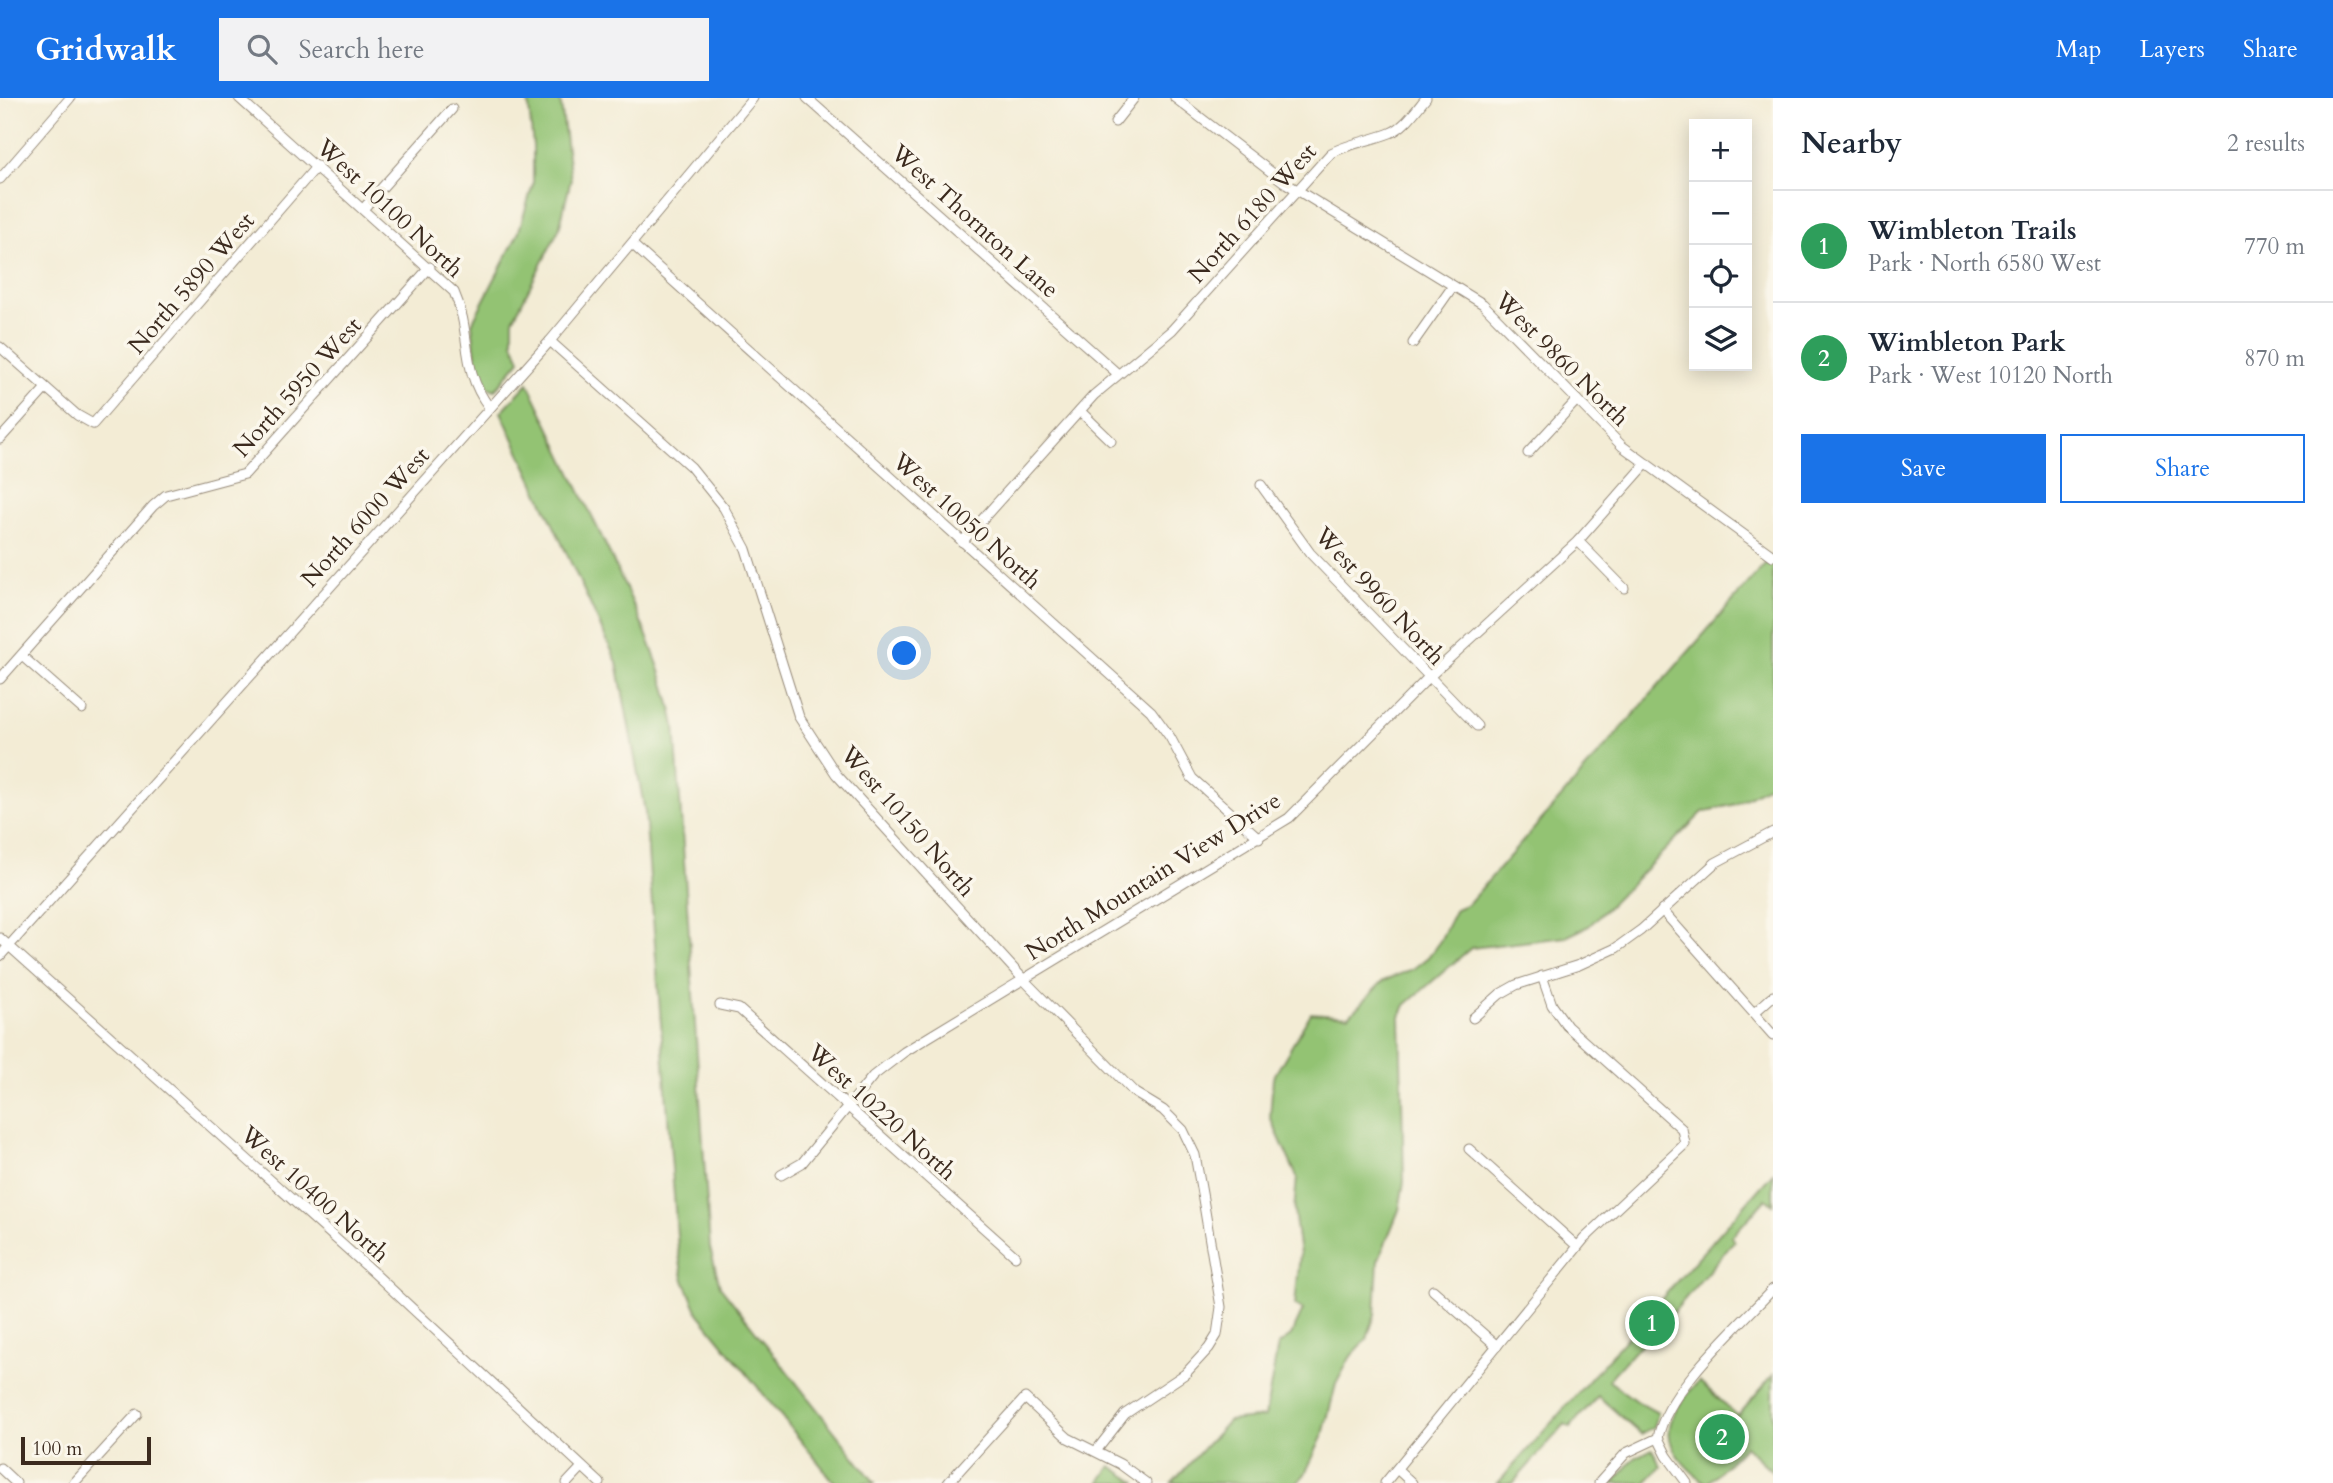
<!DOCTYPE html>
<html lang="en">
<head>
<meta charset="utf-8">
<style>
  :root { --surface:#fff; --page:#f2f2f3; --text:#1f2937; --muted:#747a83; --line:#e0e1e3; --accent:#1a73e8 }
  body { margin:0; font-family:Cardo,serif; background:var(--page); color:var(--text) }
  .controls { position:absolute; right:21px; top:21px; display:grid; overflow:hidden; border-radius:0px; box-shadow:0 4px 18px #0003 }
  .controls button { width:63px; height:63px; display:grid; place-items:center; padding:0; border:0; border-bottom:2px solid var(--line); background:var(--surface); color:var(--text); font:35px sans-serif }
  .scale { position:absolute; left:21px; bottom:18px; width:130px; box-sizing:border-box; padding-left:7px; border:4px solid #3b2a1e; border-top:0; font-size:19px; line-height:24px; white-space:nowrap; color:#3b2a1e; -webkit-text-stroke:5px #fbf7ec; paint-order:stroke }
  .you { position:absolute; left:905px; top:556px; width:24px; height:24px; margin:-18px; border:5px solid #fff; border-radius:50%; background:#1a73e8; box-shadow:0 0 0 10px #1a73e833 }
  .badge { display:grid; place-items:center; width:46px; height:46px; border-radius:50%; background:var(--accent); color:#fff; font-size:23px; font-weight:700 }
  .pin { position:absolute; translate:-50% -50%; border:4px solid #fff; box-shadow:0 2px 7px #0006 }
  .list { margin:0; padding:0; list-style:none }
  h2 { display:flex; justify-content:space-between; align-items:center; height:91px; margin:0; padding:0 28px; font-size:30px }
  h2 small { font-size:23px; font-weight:400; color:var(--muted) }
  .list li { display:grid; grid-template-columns:46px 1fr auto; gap:21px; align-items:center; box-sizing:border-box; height:112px; padding:0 28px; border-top:2px solid var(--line) }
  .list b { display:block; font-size:26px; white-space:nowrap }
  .list p { margin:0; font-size:23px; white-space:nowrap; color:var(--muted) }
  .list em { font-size:23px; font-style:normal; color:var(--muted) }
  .actions { display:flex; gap:14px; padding:21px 28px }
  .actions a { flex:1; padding:16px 0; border:2px solid var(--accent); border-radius:0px; text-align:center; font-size:24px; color:var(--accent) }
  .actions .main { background:var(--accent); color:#fff }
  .icon { flex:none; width:38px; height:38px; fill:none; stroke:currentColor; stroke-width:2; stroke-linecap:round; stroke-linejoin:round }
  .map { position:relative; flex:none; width:1773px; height:1385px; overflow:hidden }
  header { display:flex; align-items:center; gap:42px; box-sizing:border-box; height:98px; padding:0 35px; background:var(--accent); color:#fff }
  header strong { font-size:33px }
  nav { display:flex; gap:38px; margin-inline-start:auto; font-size:24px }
  .search { width:490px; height:63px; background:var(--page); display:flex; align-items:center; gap:18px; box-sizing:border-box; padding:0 24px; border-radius:0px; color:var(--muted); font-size:26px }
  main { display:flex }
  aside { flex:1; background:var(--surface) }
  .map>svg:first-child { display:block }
  .green { fill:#93c373; stroke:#677648; stroke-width:2 }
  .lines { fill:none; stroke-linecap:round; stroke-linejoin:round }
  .minor-casing { stroke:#978b7a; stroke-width:11 }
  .minor { stroke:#fff; stroke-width:9 }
  .labels { text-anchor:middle; stroke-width:7; stroke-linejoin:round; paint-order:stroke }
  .street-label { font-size:24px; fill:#3b2a1e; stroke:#fbf7ec }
</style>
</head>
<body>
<header>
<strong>Gridwalk</strong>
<div class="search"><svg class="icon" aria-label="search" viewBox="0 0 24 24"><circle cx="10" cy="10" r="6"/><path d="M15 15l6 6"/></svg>Search here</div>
<nav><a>Map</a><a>Layers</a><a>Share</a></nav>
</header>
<main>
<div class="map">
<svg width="1773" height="1385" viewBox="0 0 1773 1385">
  <rect width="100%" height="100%" fill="#fbf7ec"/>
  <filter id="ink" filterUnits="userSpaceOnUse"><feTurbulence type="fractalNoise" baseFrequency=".0143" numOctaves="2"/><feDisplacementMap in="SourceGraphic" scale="14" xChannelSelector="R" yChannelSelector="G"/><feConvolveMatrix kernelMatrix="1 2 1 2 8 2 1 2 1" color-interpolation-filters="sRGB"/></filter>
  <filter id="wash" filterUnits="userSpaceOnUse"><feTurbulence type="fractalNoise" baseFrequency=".00686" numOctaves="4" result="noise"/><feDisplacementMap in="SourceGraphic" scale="28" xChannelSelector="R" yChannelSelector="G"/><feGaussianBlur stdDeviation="1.57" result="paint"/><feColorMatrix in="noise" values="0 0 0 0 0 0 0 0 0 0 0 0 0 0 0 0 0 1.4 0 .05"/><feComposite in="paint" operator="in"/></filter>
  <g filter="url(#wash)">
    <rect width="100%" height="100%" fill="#f3ecd5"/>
    <g class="green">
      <path d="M 528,0 L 560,0 L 571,81 L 559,131 L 513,222 L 513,244 L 520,262 L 495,292 L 485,288 L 478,277 L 472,225 L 518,136 L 533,86 L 533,48 Z"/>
      <path d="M 528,285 C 555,341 582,397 609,454 C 635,510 663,566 675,628 L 710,1150 L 720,1188 L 875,1385 L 835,1385 L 698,1215 L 683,1180 L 678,1151 L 645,714 L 617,564 L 501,314 Z"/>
      <path d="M 1773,457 L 1773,685 L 1736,706 L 1703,714 L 1589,828 L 1566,839 L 1471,850 L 1405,907 L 1400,919 L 1404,1084 L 1399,1112 L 1378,1163 L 1375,1216 L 1367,1241 L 1351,1258 L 1336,1286 L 1323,1337 L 1305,1376 L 1297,1385 L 1172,1385 L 1228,1323 L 1265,1319 L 1278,1247 L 1291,1238 L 1303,1212 L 1295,1207 L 1300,1156 L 1294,1113 L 1297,1079 L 1270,1019 L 1273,980 L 1311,915 L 1349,918 L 1383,883 L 1413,871 L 1428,859 L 1440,843 L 1456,811 L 1468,806 Z"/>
      <path d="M 1773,1075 L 1773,1107 L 1766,1101 L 1731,1139 L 1734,1143 L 1655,1236 L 1636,1251 L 1608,1282 L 1636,1303 L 1658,1315 L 1654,1329 L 1641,1336 L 1598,1298 L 1570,1329 L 1565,1326 L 1513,1385 L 1498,1385 Z"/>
      <path d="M 1773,1277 L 1773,1374 L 1745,1348 L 1708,1385 L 1705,1385 C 1659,1348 1658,1326 1699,1283 L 1738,1318 Z"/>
      <path d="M 1652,1351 L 1661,1369 L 1645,1385 L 1613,1385 L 1635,1360 Z"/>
      <path d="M 1111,1368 L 1137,1385 L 1138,1385 L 1099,1385 Z"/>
    </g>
  </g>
  <g filter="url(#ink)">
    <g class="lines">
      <g class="minor-casing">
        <g id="minor">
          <path d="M 239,0 L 454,194 C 473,236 459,269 489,309"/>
          <path d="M 807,0 L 1118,276"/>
          <path d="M 1175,0 L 1284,84 L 1483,206 L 1622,348 L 1773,458"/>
          <path d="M 1115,24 L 1134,0"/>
          <path d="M 0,81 L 70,0"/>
          <path d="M 364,110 L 452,11"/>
          <path d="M 633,147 L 1151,613 L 1170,639 L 1192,680 L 1259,740"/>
          <path d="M 550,243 L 691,369 L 724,410 L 746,451 L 799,619 L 836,676 L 1024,882 L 1135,995 L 1163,1012 L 1183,1032 L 1195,1057 L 1203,1101 L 1221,1209 L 1217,1237 L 1209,1250 L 1185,1276 L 1125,1316 L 1096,1353"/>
          <path d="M 1413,245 L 1453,188"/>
          <path d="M 0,249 L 77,317 L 93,326 L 317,68"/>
          <path d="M 1080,313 L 1111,343"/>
          <path d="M 0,341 L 46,290"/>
          <path d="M 1528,355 L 1577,302"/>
          <path d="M 1261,387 L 1310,455 L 1477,628"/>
          <path d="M 1578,443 L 1624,490"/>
          <path d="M 962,444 L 1094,297 L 1172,232 L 1331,55 C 1350,45 1370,43 1390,35 C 1405,29 1416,12 1426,0"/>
          <path d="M 22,558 L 82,611"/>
          <path d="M 0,581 L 153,408 L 166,397 L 245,376 L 430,169"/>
          <path d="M 1662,812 L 1773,937"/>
          <path d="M 0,840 L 373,1174 L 600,1385"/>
          <path d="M 0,858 L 550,243 L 753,0"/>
          <path d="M 720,907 L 739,911 L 1015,1158"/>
          <path d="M 1754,915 L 1773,898"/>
          <path d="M 1473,920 L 1500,896 L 1516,887 L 1579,867 L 1616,850 L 1641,832 L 1715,765 L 1773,734"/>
          <path d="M 1469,1051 L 1577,1148"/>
          <path d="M 781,1077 L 802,1065 L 873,978 L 904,954 L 1289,720 L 1429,579 L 1578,443 L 1646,366"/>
          <path d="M 1433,1192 L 1497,1248"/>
          <path d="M 1658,1340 L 1667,1358 L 1687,1385"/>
          <path d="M 0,1370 L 16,1385"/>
          <path d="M 1397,1371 L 1412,1385"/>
          <path d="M 74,1385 L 137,1316"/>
          <path d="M 567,1385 L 582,1369"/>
          <path d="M 948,1385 L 1025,1300 L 1068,1340 L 1120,1366 L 1146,1385"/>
          <path d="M 1385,1385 L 1584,1141 L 1685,1046 L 1682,1031 L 1567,928 L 1552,907 L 1542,878"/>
          <path d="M 1599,1385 L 1626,1355 L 1658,1340 C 1667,1291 1739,1228 1773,1191"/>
        </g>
      </g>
      <use href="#minor" class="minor"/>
    </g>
  </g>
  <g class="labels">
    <g class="street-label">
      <text transform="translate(390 110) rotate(43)" y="8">West 10100 North</text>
      <text transform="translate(1252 115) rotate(-48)" y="8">North 6180 West</text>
      <text transform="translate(975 123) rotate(42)" y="8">West Thornton Lane</text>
      <text transform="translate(191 185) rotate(-49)" y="8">North 5890 West</text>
      <text transform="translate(1562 261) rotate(45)" y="8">West 9860 North</text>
      <text transform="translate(297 289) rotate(-48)" y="8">North 5950 West</text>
      <text transform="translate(365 419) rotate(-48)" y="8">North 6000 West</text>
      <text transform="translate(967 423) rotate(42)" y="8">West 10050 North</text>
      <text transform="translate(1380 498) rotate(47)" y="8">West 9960 North</text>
      <text transform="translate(908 723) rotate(49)" y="8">West 10150 North</text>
      <text transform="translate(1153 778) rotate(-32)" y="8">North Mountain View Drive</text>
      <text transform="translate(882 1014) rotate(42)" y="8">West 10220 North</text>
      <text transform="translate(315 1096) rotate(42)" y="8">West 10400 North</text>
    </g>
  </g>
</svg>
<div class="controls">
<button>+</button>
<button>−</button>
<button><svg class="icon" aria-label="locate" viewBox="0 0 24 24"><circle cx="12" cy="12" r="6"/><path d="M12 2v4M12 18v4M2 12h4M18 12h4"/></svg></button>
<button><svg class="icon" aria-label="layers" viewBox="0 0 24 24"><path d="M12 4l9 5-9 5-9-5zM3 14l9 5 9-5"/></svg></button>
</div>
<div class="scale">100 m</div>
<div class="you"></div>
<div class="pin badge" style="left:1652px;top:1225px;background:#2e9e5b">1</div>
<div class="pin badge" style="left:1722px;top:1339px;background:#2e9e5b">2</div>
</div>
<aside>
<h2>Nearby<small>2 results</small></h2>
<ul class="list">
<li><span class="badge" style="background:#2e9e5b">1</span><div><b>Wimbleton Trails</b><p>Park · North 6580 West</p></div><em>770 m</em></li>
<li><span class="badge" style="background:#2e9e5b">2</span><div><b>Wimbleton Park</b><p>Park · West 10120 North</p></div><em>870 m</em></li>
</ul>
<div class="actions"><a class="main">Save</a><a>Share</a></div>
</aside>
</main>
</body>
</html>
